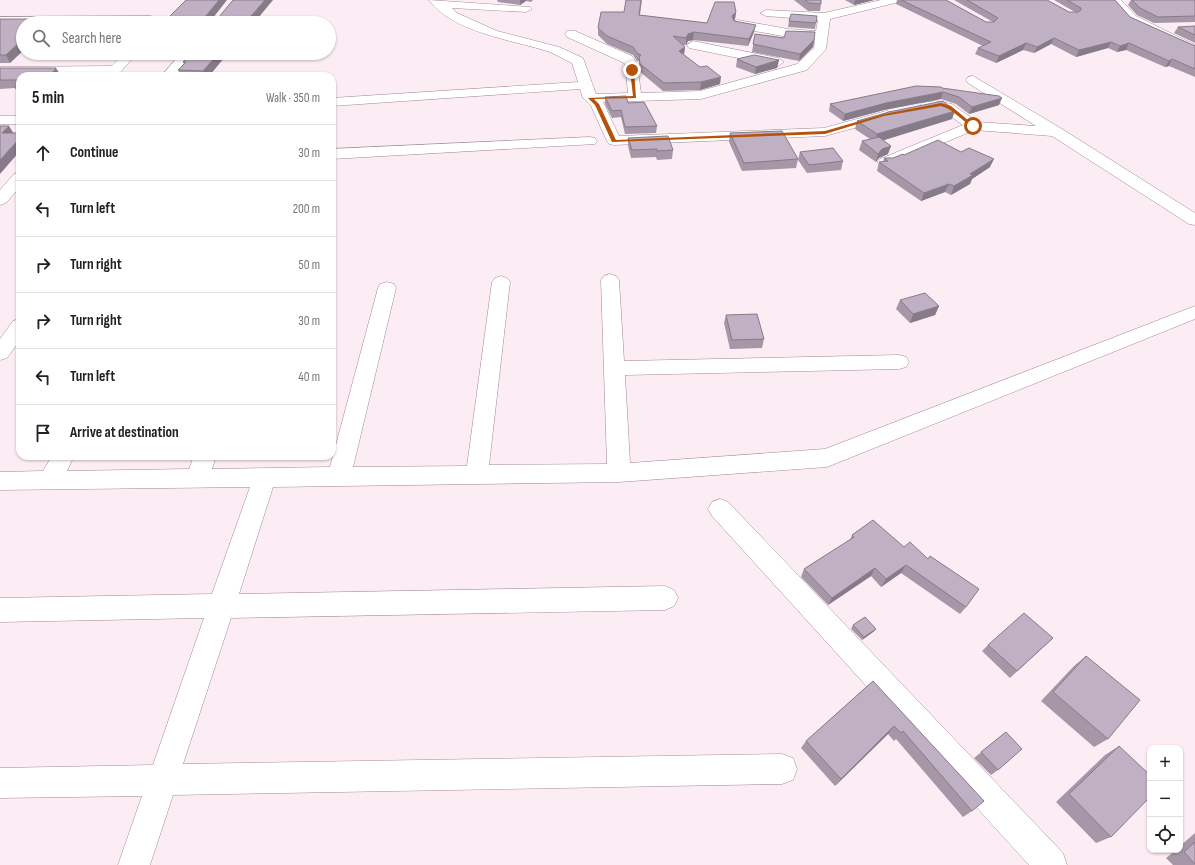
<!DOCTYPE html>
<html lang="en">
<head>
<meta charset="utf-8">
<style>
  :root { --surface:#fff; --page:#f6f6f6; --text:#202124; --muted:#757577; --line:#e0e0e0 }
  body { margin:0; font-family:"Sofia Sans Condensed",sans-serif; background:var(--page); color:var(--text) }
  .controls { position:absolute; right:12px; bottom:12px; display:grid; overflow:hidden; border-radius:8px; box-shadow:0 1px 3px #0004 }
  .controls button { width:36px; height:36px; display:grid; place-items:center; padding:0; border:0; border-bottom:1px solid var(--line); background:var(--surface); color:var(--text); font:20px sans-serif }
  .stop { position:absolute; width:12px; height:12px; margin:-9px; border:3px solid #b45309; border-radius:50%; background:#fff }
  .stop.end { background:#b45309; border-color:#fff; box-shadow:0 1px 4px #0008 }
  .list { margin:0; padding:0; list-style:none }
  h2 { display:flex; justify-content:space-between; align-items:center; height:52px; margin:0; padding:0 16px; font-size:17px }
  h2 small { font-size:13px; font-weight:400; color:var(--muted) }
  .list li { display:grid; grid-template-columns:26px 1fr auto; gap:12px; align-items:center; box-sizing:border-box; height:56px; padding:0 16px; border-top:1px solid var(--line) }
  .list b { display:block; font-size:15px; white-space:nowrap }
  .list em { font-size:13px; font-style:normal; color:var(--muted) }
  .icon { flex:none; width:22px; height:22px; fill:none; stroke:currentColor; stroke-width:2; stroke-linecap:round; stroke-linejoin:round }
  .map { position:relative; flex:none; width:1195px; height:865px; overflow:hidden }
  .search { position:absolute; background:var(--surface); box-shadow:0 1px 3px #0004; left:16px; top:16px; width:320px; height:44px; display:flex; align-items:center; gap:10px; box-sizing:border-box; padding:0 14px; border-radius:22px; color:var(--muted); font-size:15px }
  .panel { position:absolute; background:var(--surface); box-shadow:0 1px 3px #0004; left:16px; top:72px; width:320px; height:388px; border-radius:12px }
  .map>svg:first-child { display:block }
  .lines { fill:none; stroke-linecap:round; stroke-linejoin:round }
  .minor-casing { stroke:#a08994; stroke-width:1 }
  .minor { fill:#fff; fill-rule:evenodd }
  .wall { fill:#a597a8 }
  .shaded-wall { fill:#867b88 }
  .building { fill:#c0b0c3; stroke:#867b88 }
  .route { fill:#b45309 }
</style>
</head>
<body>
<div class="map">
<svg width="1195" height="865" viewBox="0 0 1195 865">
  <rect width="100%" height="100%" fill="#fcecf4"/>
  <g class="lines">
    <g class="minor-casing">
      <g id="minor">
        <path d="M 429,0 L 530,7 L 532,9 L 526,12 L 452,8 L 457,13 L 497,31 L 559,47 L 583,58 L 596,94 L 628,93 L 625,64 L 622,62 L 567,37 L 565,34 L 567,31 L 575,31 L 632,56 L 637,64 L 641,93 L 700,91 L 797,64 L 814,48 L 815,39 L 788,37 L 738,28 L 734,27 L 732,24 L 734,21 L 738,20 L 788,29 L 816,31 L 818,20 L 766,16 L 760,13 L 766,10 L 824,13 L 881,0 L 901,0 L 899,2 L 830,19 L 826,49 L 807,70 L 701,99 L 603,102 L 619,136 L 824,128 L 886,111 L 891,112 L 893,115 L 891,118 L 825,136 L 614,145 L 609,144 L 607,141 L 591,106 L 583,98 L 580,89 L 332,106 L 332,98 L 578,82 L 572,63 C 565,60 557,55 550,52 C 514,40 453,33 429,0 Z"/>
        <path d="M 1113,0 L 1121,0 L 1136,16 L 1195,45 L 1195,54 L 1128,22 L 1113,4 L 1111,2 Z"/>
        <path d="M 150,16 L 162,18 L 164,23 L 0,25 L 0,17 Z"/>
        <path d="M 693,41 L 778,58 L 784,62 L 778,66 L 689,48 L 687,45 Z"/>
        <path d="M 124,53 L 137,53 L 117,76 L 103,76 L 105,74 L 0,75 L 0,67 L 112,66 Z"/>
        <path d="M 181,53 L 194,53 L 176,76 L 166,76 L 164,73 Z"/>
        <path d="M 973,76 L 1062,129 L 1195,213 L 1195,225 L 1189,224 L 1052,136 L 975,130 L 890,165 L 880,165 L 877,162 L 880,159 L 963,125 L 942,110 L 922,109 L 920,106 L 922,103 L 935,101 L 952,104 L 977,122 L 1036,126 L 968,83 L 966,80 L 968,77 Z"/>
        <rect x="0" y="116" width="20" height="8"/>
        <path d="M 590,137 L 595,138 L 597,141 L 595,144 L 332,159 L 332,149 Z"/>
        <path d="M 20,172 L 20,187 L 6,203 L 0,205 L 0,190 L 14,174 Z"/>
        <path d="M 610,274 L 616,276 L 619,280 L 624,361 L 899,355 L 906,357 L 909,362 L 906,367 L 899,369 L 625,375 L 630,463 L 825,449 L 1195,306 L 1195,319 L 827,467 L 619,482 L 273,487 L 239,594 L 665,586 L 674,590 L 678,598 L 674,606 L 665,610 L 231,618 L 183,764 L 782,754 L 793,758 L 797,769 L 793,780 L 782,784 L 173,795 L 150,865 L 118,865 L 142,796 L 0,798 L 0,768 L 153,765 L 204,618 L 0,622 L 0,598 L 212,594 L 250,487 L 0,490 L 0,472 L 43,471 L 52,456 L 74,456 L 67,471 L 189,469 L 194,456 L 216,456 L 212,469 L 330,467 L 378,288 L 380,284 L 387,282 L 394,284 L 396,288 L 353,467 L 467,466 L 492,282 L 495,278 L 501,276 L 507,278 L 510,282 L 489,465 L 607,464 L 601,280 L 604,276 Z"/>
        <path d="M 20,319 L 20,340 L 7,358 L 0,360 L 0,339 L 13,321 Z"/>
        <path d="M 720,499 L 728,502 L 1063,853 L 1067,865 L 1029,865 L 712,516 L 708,509 L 712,502 Z"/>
      </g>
    </g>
    <use href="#minor" class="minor"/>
  </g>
  <g class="wall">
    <path d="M 497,0 L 533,0 L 531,2 L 526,1 L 520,5 L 498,2 Z"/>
    <path d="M 642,0 L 640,15 L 707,23 L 736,12 L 735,19 L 734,21 L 754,32 L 748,46 L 693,40 L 688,41 L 686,45 L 683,45 L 685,47 L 684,54 L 683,55 L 720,84 L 700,90 L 663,91 L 639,71 L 639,61 L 637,61 L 633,55 L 607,44 L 598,35 L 598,28 L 624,12 Z"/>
    <path d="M 794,0 L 821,0 L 821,4 L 820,11 L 808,11 Z"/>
    <path d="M 845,0 L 874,0 L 854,5 Z"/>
    <path d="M 897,0 L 946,0 L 986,22 L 993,22 L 954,0 L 1047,0 L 1069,12 L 1075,12 L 1054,0 L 1115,0 L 1130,17 L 1195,46 L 1195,77 L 1169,66 L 1165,67 L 1126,50 L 1117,52 L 1108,48 L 1076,57 L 1051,44 L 1034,53 L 1023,50 L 996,63 L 975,54 L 978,48 L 983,46 L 896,4 Z"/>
    <path d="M 1131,0 L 1195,0 L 1195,22 L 1154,23 L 1137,15 L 1128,5 Z"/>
    <path d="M 817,16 L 815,29 L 788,27 L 789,21 Z"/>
    <path d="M 0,19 L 44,19 L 46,23 L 23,23 L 10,63 L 0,63 Z"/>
    <path d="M 1195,26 L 1195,43 L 1174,33 L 1178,27 Z"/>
    <path d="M 755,34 L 784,38 L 814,40 L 813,47 L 799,61 L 752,52 Z"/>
    <path d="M 155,53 L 180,53 L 173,60 L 158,60 Z"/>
    <path d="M 187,53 L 228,53 L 209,76 L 181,76 L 178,70 L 184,64 L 183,62 L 188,56 Z"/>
    <path d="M 737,59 L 779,60 L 777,68 L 755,74 L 736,67 Z"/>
    <path d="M 0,68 L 61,76 L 20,76 L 20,96 L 15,88 L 0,89 Z"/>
    <path d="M 942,88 L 999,105 L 969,114 L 956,104 L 941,99 L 884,110 L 843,121 L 829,111 L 830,104 Z"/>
    <path d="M 605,97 L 628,103 L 657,126 L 656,133 L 625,134 L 621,117 L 612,118 L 605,104 Z"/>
    <path d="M 952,119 L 883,140 L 888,154 L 879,158 L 876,162 L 859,150 L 862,141 L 870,139 L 855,129 L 857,121 Z"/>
    <path d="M 730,133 L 798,159 L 796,168 L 742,171 L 729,142 Z"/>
    <path d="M 628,138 L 673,150 L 672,159 L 657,160 L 656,157 L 631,158 L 628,146 Z"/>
    <path d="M 800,152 L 843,161 L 841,170 L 807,173 L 798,160 Z"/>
    <path d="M 904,155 L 990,167 L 972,179 L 970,184 L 951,195 L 945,192 L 921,201 L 877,171 L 879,162 L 883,162 L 884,158 L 893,158 Z"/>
    <path d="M 900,300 L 939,306 L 935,315 L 910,323 L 896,309 Z"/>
    <path d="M 726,315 L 764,339 L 762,348 L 730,349 L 724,323 Z"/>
    <path d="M 873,520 L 966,607 L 960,614 L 901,573 L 881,587 L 871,576 L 828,605 L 801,577 L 804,569 L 850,540 L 852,535 Z"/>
    <path d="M 853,625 L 876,629 L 873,632 L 862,640 L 851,629 Z"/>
    <path d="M 1053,638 L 1010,678 L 982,651 L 988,645 Z"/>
    <path d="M 1086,656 L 1108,739 L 1094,747 L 1041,701 L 1074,666 Z"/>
    <path d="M 873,681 L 972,811 L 963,817 L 896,739 L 894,741 L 888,734 L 835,786 L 801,748 L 806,741 Z"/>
    <path d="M 1006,732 L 998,770 L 991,775 L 974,758 Z"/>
    <path d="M 1119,746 L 1111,837 L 1096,843 L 1056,802 L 1105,755 Z"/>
    <path d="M 1195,833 L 1195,865 L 1173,865 L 1166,858 L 1176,850 L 1180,850 L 1180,846 Z"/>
  </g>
  <g class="shaded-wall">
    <path d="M 219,0 L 227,0 L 209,23 L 205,17 Z"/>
    <path d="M 265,0 L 273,0 L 254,23 L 245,23 Z"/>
    <path d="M 520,0 L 526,0 L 526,1 L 520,5 Z"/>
    <path d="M 855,0 L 874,0 L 854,5 Z"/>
    <path d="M 736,12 L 735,19 L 731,23 L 732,16 Z"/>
    <path d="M 44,19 L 46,23 L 39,23 Z"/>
    <path d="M 756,25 L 754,32 L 748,46 L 749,39 Z"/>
    <path d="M 694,32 L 693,40 L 688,41 L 686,45 L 686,38 L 688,34 Z"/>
    <path d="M 1054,38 L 1051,44 L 1034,53 L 1037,47 Z"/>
    <path d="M 23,39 L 23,51 L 10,63 L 6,55 Z"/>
    <path d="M 814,40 L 813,47 L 799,61 L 800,54 Z"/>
    <path d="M 1111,42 L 1108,48 L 1076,57 L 1079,50 Z"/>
    <path d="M 1026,43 L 1023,50 L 996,63 L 999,56 Z"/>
    <path d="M 1129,43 L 1126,50 L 1117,52 L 1120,46 Z"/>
    <path d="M 685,47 L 684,54 L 678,58 L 679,51 Z"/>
    <path d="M 170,53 L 180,53 L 173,60 Z"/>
    <path d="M 219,53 L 228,53 L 209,76 L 205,76 L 203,71 Z"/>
    <path d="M 1172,59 L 1169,66 L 1165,67 L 1169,61 Z"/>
    <path d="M 779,60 L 777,68 L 755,74 L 756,67 Z"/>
    <path d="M 56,68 L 61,76 L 53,76 L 53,72 Z"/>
    <path d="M 721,77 L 720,84 L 700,90 L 701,82 Z"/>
    <path d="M 943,92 L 941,99 L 884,110 L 843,121 L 845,114 L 886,103 Z"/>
    <path d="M 1002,98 L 999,105 L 969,114 L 972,107 Z"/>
    <path d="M 955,111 L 952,119 L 875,143 L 877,134 Z"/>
    <path d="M 9,126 L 14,134 L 2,133 Z"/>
    <path d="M 20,138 L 20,151 L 0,174 L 0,160 Z"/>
    <path d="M 891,146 L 888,154 L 879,158 L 876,162 L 878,154 L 882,149 Z"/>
    <path d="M 994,159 L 990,167 L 972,179 L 970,184 L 951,195 L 954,186 L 970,174 Z"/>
    <path d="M 949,184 L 945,192 L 921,201 L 924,193 Z"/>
    <path d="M 939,306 L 935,315 L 910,323 L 913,314 Z"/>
    <path d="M 906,565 L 901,573 L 881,587 L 886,579 Z"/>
    <path d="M 875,568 L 871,576 L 828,605 L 832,598 Z"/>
    <path d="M 876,629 L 873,632 L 862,640 L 864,637 Z"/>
    <path d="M 894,726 L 888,734 L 835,786 L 841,779 Z"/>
  </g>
  <g class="building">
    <path d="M 186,0 L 219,0 L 205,17 L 219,17 L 233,0 L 265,0 L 245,23 L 163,23 Z"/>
    <path d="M 626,0 L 641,0 L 639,15 L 707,23 L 715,2 L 734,2 L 736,12 L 732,16 L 734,21 L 756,25 L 749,39 L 694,32 L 688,34 L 686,38 L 673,36 L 685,47 L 679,51 L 700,67 L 707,66 L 721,77 L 701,82 L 664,83 L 640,64 L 639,56 L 641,55 L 637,53 L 633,47 L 607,36 L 598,28 L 601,12 L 624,12 Z"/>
    <path d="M 805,0 L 821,0 L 821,4 L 809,3 Z"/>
    <path d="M 901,0 L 946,0 L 986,22 L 994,22 L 998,18 L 967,0 L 1047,0 L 1069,12 L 1078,12 L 1081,10 L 1081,8 L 1067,0 L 1115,0 L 1130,17 L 1195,46 L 1195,69 L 1172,59 L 1169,61 L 1129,43 L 1120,46 L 1111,42 L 1079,50 L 1054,38 L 1037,47 L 1026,43 L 999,56 L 978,48 L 991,42 Z"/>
    <path d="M 1132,0 L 1195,0 L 1195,16 L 1158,17 L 1140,8 Z"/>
    <path d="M 791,14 L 817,16 L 816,23 L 789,21 Z"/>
    <path d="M 0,19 L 44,19 L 39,23 L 23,23 L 23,39 L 6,55 L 0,55 Z"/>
    <path d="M 1195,26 L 1195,35 L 1178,27 Z"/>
    <path d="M 786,31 L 815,32 L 814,40 L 800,54 L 753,44 L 755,34 L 784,38 Z"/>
    <path d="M 191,53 L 219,53 L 203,71 L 178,70 L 186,62 L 183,62 Z"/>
    <path d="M 754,55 L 779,60 L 756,67 L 737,59 Z"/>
    <path d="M 0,68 L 56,68 L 53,72 L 53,76 L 20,76 L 20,80 L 0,80 Z"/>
    <path d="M 20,84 L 20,88 L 15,88 Z"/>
    <path d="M 916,86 L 941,87 L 942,88 L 999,96 L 1002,98 L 972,107 L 959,97 L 943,92 L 886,103 L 845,114 L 830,104 Z"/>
    <path d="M 626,96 L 628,103 L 644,102 L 657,126 L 625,127 L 621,110 L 612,111 L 605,97 Z"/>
    <path d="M 943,101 L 955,111 L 877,134 L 857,121 L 889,112 Z"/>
    <path d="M 0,126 L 9,126 L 2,133 L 20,133 L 20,138 L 0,160 Z"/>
    <path d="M 782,131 L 798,159 L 744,163 L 730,133 Z"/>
    <path d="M 668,136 L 673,150 L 657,151 L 657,149 L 632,150 L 628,138 Z"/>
    <path d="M 879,137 L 891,146 L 882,149 L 878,154 L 862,141 Z"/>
    <path d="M 938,140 L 961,152 L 969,148 L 994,159 L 970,174 L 973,175 L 954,186 L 949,184 L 924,193 L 879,162 L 888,161 L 884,158 L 893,158 L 903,154 L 904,155 Z"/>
    <path d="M 833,148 L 843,161 L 809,165 L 800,152 Z"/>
    <path d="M 925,293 L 939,306 L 913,314 L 900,300 Z"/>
    <path d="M 757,314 L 764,339 L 732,340 L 726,315 Z"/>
    <path d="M 873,520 L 904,547 L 910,542 L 928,559 L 930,556 L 979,589 L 966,607 L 906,565 L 886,579 L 875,568 L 832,598 L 804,569 L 854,537 L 852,535 Z"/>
    <path d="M 1024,613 L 1053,638 L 1017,671 L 988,645 Z"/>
    <path d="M 865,617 L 876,629 L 864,637 L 853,625 Z"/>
    <path d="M 1086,656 L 1140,700 L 1108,739 L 1053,692 Z"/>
    <path d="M 873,681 L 984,801 L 972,811 L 903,731 L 901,733 L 894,726 L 841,779 L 806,741 Z"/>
    <path d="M 1006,732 L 1022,749 L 998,770 L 981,752 Z"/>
    <path d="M 1119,746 L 1150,775 L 1150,797 L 1111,837 L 1069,794 Z"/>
    <path d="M 1195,842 L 1195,864 L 1184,852 Z"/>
  </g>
  <path class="route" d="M 632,69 L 634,70 L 636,98 L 594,99 L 599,104 L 616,140 L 825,131 L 884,114 L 941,103 L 951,106 L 975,126 L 971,126 C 961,120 953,109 941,106 L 884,116 L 825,134 L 612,142 L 595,105 L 588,98 L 633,96 L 630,70 Z"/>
</svg>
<div class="controls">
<button>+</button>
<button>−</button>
<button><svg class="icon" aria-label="locate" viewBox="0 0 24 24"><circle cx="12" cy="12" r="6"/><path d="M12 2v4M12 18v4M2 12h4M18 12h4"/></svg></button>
</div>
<div class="stop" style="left:973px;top:126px"></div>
<div class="stop end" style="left:632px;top:70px"></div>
<div class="search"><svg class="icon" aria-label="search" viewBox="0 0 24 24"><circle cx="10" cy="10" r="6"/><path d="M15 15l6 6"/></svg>Search here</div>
<section class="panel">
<h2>5 min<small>Walk · 350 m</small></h2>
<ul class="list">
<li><svg class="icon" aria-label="ahead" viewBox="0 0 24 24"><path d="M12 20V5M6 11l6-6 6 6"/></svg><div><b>Continue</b></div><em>30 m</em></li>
<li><svg class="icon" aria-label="left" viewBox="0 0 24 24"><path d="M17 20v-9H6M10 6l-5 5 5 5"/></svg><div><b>Turn left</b></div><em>200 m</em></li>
<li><svg class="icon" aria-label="right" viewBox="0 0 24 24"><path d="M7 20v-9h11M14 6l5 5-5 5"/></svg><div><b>Turn right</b></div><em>50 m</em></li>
<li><svg class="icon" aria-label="right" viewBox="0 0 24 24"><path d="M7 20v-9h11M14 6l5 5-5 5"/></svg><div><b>Turn right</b></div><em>30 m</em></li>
<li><svg class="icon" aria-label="left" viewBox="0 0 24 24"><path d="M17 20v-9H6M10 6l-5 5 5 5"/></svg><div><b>Turn left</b></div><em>40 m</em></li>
<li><svg class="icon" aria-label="arrive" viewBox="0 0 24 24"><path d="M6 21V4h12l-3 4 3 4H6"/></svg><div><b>Arrive at destination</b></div></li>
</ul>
</section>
</div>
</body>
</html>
